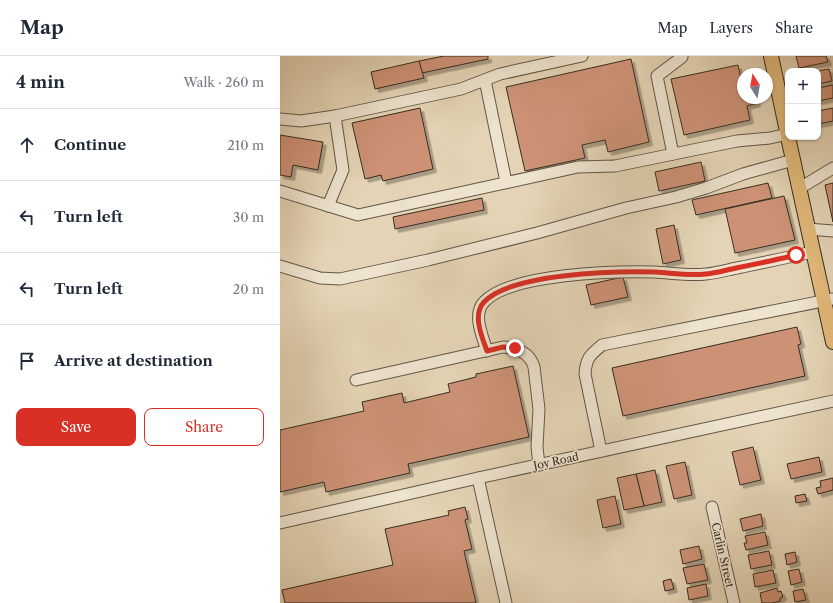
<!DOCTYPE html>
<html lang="en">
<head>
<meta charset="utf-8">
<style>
  :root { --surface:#fff; --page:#f6f6f7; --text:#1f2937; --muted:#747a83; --line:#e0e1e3; --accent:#d93025 }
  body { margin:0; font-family:"Libre Caslon Text",serif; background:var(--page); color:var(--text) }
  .controls { position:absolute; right:12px; top:12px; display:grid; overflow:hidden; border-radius:8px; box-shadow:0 1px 3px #0004 }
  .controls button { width:36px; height:36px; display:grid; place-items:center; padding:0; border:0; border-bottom:1px solid var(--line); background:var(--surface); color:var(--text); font:20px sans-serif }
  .compass { position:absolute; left:457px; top:12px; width:36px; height:36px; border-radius:50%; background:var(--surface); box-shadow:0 1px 3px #0004; rotate:349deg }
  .stop { position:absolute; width:12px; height:12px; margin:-9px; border:3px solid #d93025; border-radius:50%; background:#fff }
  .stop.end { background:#d93025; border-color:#fff; box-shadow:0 1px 4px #0008 }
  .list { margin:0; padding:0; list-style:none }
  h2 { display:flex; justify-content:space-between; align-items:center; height:52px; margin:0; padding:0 16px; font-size:17px }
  h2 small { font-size:13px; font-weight:400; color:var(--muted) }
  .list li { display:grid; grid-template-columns:26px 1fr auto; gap:12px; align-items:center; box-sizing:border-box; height:72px; padding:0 16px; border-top:1px solid var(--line) }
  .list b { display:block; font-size:15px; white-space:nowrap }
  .list em { font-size:13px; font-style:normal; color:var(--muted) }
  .actions { display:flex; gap:8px; padding:12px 16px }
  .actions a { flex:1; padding:9px 0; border:1px solid var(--accent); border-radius:8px; text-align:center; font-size:14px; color:var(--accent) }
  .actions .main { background:var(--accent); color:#fff }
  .icon { flex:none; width:22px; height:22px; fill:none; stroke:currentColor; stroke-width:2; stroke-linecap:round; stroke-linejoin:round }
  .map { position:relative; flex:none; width:553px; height:547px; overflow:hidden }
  header { display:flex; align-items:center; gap:24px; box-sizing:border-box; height:56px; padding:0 20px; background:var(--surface); border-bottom:1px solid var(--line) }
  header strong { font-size:19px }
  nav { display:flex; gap:22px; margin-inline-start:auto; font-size:14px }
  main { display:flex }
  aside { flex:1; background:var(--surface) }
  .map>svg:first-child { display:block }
  .building { fill:#cd9276; stroke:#362d22; filter:url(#shadow) }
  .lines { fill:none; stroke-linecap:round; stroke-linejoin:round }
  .minor-casing { stroke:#625747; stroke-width:13 }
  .major-casing { stroke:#362d22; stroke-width:16 }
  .minor { stroke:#ede3cf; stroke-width:11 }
  .major { stroke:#e2ba7a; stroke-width:14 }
  .route { stroke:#d93025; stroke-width:5 }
  .labels { text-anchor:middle; stroke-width:3.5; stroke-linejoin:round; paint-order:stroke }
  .street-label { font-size:11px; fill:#362d22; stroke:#ede3cf }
</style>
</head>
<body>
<header>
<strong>Map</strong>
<nav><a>Map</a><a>Layers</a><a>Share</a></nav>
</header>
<main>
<aside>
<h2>4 min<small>Walk · 260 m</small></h2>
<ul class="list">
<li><svg class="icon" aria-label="ahead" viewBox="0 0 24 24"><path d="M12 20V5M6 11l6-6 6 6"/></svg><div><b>Continue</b></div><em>210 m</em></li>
<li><svg class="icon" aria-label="left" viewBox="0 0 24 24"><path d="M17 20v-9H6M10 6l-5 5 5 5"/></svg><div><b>Turn left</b></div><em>30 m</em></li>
<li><svg class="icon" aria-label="left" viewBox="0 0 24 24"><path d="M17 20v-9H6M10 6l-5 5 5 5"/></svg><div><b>Turn left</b></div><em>20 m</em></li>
<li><svg class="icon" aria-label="arrive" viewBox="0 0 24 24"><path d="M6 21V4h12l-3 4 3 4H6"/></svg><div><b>Arrive at destination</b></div></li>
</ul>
<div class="actions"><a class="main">Save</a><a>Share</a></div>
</aside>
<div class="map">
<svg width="553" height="547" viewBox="0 0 553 547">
  <defs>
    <filter id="shadow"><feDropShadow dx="3.5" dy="3.5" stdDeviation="0" flood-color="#0004"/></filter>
  </defs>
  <rect width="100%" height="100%" fill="#e4d4b5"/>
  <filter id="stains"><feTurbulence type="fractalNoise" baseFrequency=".005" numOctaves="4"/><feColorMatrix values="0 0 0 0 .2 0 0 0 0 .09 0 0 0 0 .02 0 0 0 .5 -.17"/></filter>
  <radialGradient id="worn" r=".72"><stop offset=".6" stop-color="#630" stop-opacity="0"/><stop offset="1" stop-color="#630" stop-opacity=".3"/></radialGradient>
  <g class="building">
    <path d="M 164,0 L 208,0 L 208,3 L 142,17 L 139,5 Z"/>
    <path d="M 516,0 L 546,0 L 548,6 L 519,12 Z"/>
    <path d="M 351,3 L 369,86 L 328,96 L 325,84 L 302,89 L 305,102 L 245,115 L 226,31 Z"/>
    <path d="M 139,5 L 144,22 L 95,33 L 91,16 Z"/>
    <path d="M 458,9 L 461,23 L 463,23 L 463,42 L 476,42 L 477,47 L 467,50 L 470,64 L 404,79 L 391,23 Z"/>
    <path d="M 549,13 L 552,25 L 538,28 L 537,15 Z"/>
    <path d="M 553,29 L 553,42 L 538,45 L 538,32 Z"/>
    <path d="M 140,52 L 153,113 L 103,125 L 101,119 L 85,123 L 72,67 Z"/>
    <path d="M 553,52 L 553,65 L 538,68 L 538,55 Z"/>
    <path d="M 0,79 L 43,86 L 38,114 L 13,109 L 11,121 L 0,119 Z"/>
    <path d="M 421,106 L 425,125 L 379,135 L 375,116 Z"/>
    <path d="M 488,127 L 492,142 L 416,159 L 412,144 Z"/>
    <path d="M 553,127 L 553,166 L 545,129 Z"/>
    <path d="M 504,140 L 515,184 L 455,197 L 445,153 Z"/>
    <path d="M 202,142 L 204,154 L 115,173 L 113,161 Z"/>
    <path d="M 394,169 L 401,204 L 383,208 L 376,173 Z"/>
    <path d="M 343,221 L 348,241 L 311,249 L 306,229 Z"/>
    <path d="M 517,271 L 521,288 L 518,289 L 525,320 L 343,360 L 332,312 Z"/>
    <path d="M 233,310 L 249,381 L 128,408 L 130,417 L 46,436 L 44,426 L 0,436 L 0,374 L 84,355 L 82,346 L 122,337 L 124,347 L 170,336 L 168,328 L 196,321 L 196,318 Z"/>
    <path d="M 473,391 L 481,424 L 460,429 L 452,396 Z"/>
    <path d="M 539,401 L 542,416 L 511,423 L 507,408 Z"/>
    <path d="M 405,406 L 412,439 L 394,443 L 386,410 Z"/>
    <path d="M 375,414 L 382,446 L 364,450 L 356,418 Z"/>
    <path d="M 356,418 L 364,450 L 344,454 L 337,422 Z"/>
    <path d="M 553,422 L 553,434 L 538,438 L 536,432 L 541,431 L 540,425 Z"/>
    <path d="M 525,438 L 527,445 L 516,447 L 515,440 Z"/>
    <path d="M 335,440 L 341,468 L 323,472 L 317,444 Z"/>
    <path d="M 185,451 L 188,463 L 185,464 L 192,493 L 184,495 L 196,547 L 5,547 L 2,534 L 113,509 L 105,473 L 169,459 L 168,455 Z"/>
    <path d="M 481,458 L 483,470 L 463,475 L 460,463 Z"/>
    <path d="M 485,476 L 488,489 L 466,494 L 464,487 L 467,487 L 465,480 Z"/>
    <path d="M 419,490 L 422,503 L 403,508 L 400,494 Z"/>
    <path d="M 489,495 L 492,509 L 471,513 L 468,499 Z"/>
    <path d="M 515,496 L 517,506 L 507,509 L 505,498 Z"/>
    <path d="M 424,508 L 428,524 L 407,528 L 403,512 Z"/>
    <path d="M 519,513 L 522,526 L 511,529 L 508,515 Z"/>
    <path d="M 493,514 L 496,527 L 475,531 L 473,518 Z"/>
    <path d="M 391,523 L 394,533 L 385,535 L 383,525 Z"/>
    <path d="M 426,528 L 428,540 L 409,544 L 407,532 Z"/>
    <path d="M 497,532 L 498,536 L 501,535 L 503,541 L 500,542 L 500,545 L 492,547 L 482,547 L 480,537 Z"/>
    <path d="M 523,533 L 526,544 L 515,546 L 513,535 Z"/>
  </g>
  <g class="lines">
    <g class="minor-casing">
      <g id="minor">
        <path d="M 205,24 L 226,126"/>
        <path d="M 0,63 L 21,65 L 55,60 L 181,33 L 220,18 L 302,0"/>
        <path d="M 393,98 L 377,20 L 402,1 L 401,0"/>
        <path d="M 520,132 L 553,112"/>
        <path d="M 0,135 L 78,159 L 298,111 L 335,110 L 457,85 L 490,82 L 508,78"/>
        <path d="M 48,150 L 63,114 L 55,60"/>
        <path d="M 528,173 L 553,175"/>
        <path d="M 0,210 L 40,222 L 60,223 L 148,204 L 257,177 L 346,152 L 396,141 L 426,132 L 463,118 L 513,104"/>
        <path d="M 207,295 C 203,281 192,259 204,246 C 231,217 336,215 375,216 C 392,217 409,220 426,218 C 438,217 450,213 462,211 C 486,206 509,201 533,196"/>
        <path d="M 76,324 L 223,291 C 237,292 250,297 254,311 L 259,353 L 257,391 L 259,409"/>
        <path d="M 321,395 L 305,318 C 306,302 310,299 322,289 L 553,243"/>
        <path d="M 198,422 L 226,547"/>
        <path d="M 432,451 L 454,547"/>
        <path d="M 0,467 L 198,422 L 553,345"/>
      </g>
    </g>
    <g class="major-casing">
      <g id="major">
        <path d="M 491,0 L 508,80"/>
        <path d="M 508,81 L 553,286"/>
      </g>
    </g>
    <use href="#minor" class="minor"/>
    <use href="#major" class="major"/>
  </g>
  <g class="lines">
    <path class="route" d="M 235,292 L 223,291 L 207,295 C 202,281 192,259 204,246 C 231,217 336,215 375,216 C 392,217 409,220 426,218 C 436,217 446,214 456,212 C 476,208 496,204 516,199"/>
  </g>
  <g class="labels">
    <g class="street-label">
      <text transform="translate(276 405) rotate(-12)" y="4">Joy Road</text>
      <text transform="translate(443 499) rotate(77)" y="4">Carlin Street</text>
    </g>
  </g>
  <rect width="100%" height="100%" filter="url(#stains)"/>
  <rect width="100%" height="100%" fill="url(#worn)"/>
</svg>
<div class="controls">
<button>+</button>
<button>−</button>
</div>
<svg class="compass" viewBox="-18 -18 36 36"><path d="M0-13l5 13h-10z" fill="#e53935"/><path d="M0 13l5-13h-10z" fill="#747a83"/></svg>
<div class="stop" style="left:516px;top:199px"></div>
<div class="stop end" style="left:235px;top:292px"></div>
</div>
</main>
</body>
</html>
